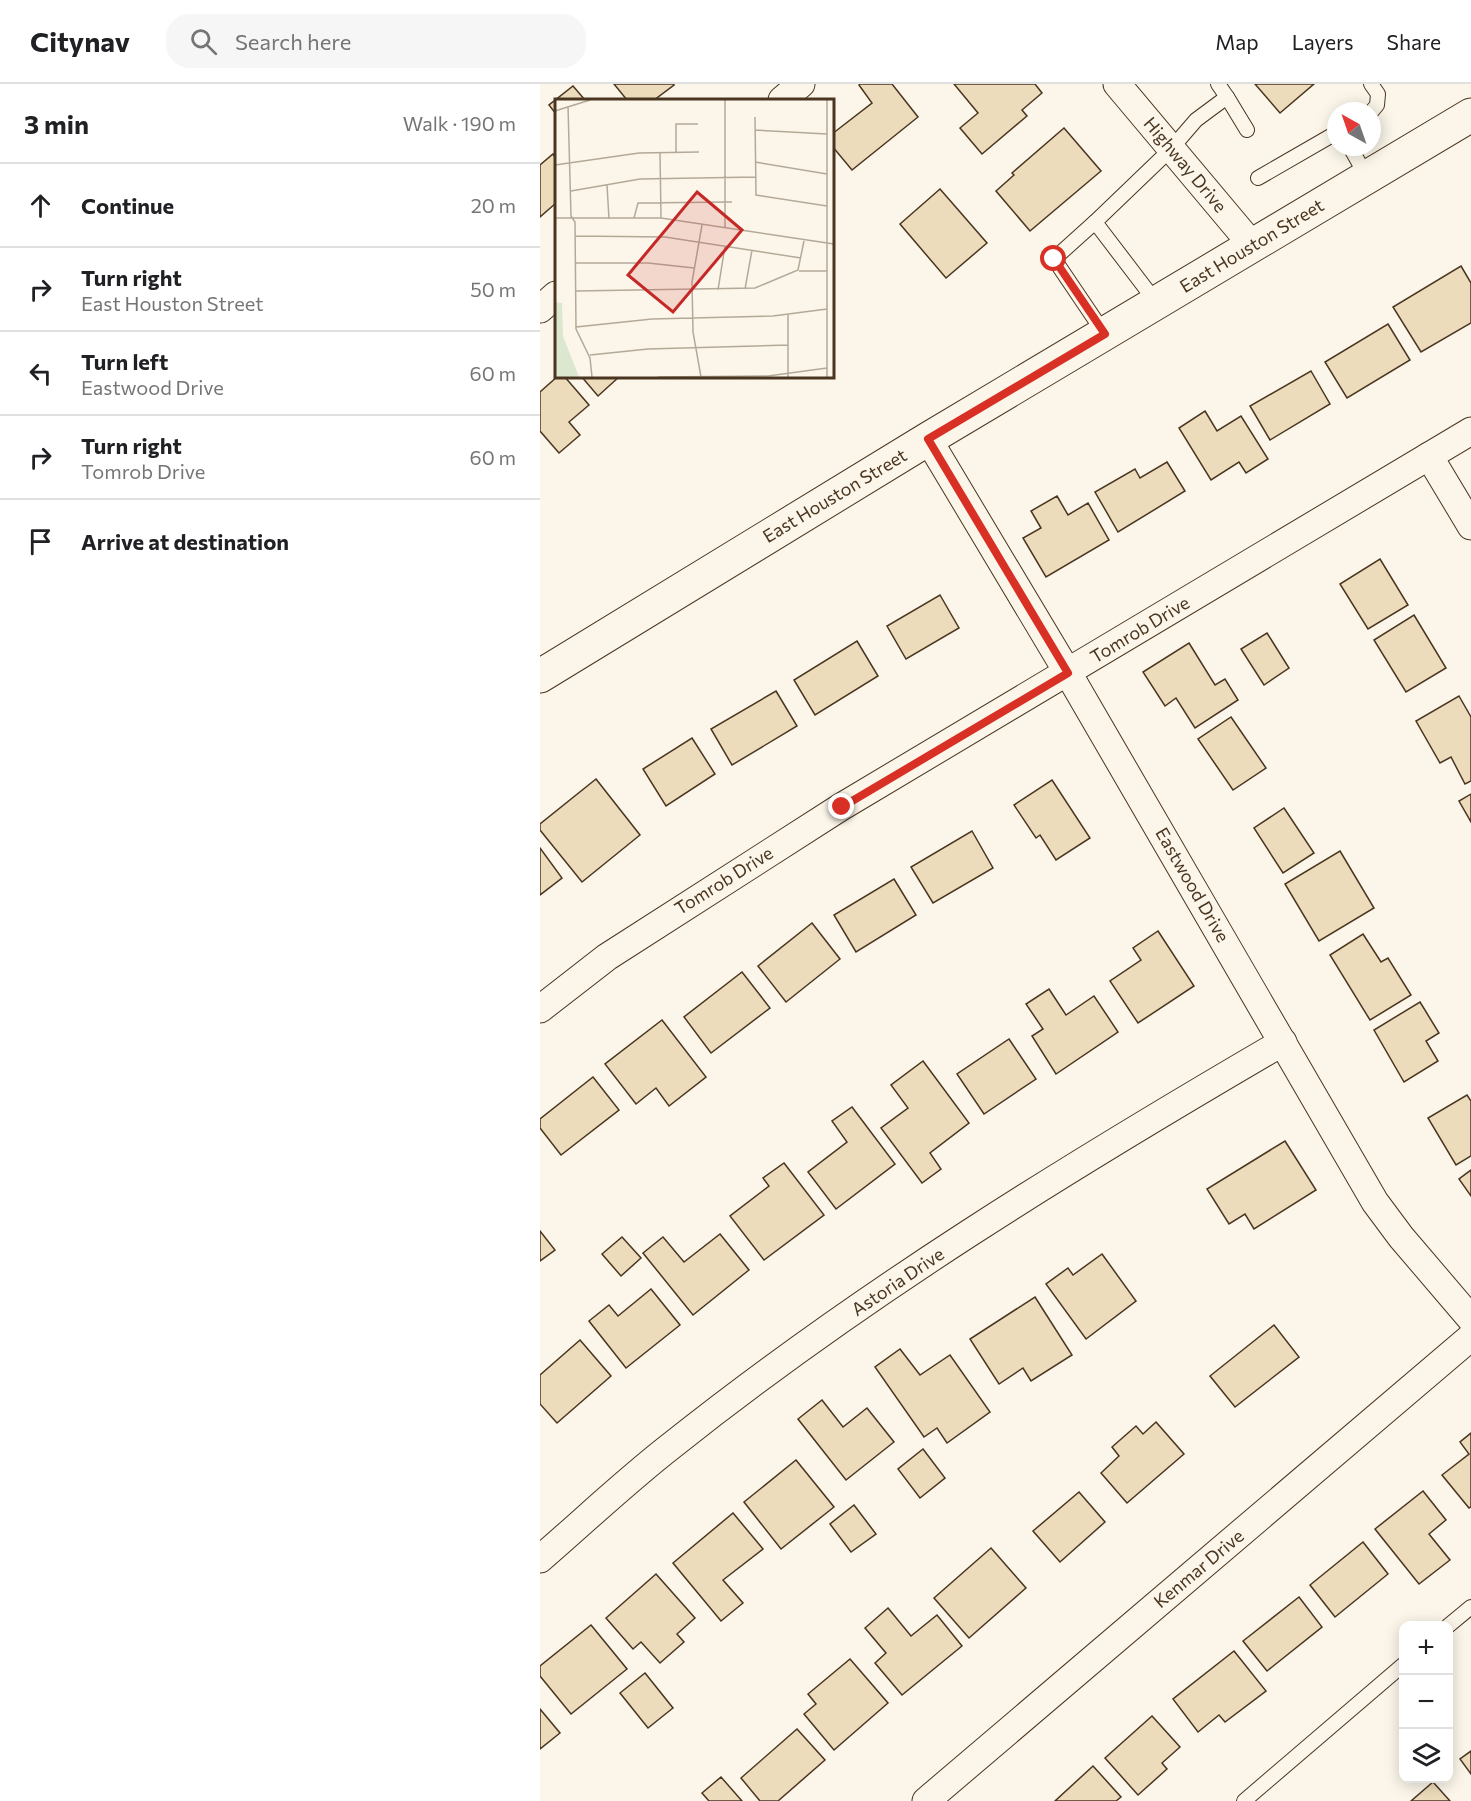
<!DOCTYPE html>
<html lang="en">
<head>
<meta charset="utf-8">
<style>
  :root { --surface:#fff; --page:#f6f6f6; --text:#202124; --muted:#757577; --line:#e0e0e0 }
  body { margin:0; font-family:Commissioner,sans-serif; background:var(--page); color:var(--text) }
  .controls { position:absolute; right:18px; bottom:18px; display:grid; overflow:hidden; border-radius:12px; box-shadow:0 3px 15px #0003 }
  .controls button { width:54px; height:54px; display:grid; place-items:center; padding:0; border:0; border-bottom:2px solid var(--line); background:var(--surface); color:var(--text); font:30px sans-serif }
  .compass { position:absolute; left:787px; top:18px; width:54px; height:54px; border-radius:50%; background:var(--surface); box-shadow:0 3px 15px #0003; rotate:320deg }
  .stop { position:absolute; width:18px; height:18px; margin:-14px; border:4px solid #d93025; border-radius:50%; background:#fff }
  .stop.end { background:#d93025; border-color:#fff; box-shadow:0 2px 6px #0008 }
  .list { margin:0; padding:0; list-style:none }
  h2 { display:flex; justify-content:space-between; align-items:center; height:78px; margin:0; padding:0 24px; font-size:26px }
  h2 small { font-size:20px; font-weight:400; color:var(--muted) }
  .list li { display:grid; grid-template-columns:39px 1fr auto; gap:18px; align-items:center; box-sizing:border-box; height:84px; padding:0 24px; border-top:2px solid var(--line) }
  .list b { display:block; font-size:22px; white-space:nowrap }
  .list p { margin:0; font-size:20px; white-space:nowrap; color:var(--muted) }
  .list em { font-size:20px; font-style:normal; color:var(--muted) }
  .icon { flex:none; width:33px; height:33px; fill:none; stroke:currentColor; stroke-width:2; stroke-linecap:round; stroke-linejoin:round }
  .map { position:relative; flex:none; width:931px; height:1717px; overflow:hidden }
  header { display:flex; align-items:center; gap:36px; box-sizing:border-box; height:84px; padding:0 30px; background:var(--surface); border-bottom:2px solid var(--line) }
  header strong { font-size:28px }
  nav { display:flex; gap:33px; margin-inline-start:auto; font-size:21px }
  .search { width:420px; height:54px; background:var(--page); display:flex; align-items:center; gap:15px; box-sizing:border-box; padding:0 21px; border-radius:24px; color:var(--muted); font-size:22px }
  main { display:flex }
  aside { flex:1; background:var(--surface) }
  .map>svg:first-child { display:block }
  .building { fill:#ecdcbc; stroke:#4a3520; stroke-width:1.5 }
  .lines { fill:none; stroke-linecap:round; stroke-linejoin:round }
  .service-casing { stroke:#4a3520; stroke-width:16 }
  .minor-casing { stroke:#4a3520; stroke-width:29 }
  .secondary-casing { stroke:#4a3520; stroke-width:35 }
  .service { stroke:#fbf6e9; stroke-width:14 }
  .minor { stroke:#fbf6e9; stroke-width:27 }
  .secondary { stroke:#fbf6e9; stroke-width:33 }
  .route { stroke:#d93025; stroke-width:8 }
  .labels { text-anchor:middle; stroke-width:4.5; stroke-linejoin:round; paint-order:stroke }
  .street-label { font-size:18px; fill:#4a3520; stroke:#fbf6e9 }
  .inset-road { fill:none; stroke:#b4a999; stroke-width:1.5 }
  .view { fill:#c62828; fill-opacity:0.15; stroke:#c62828; stroke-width:3 }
  .inset-edge { fill:none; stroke:#4a3520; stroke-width:3 }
</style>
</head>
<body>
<header>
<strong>Citynav</strong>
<div class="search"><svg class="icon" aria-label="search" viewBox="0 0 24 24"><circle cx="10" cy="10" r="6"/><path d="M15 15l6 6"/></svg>Search here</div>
<nav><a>Map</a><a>Layers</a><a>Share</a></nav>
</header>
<main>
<aside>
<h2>3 min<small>Walk · 190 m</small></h2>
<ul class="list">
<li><svg class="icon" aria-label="ahead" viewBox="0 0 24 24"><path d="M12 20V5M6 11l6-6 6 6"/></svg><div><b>Continue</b></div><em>20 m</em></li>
<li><svg class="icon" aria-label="right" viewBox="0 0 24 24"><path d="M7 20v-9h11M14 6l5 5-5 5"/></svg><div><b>Turn right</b><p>East Houston Street</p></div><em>50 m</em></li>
<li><svg class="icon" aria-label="left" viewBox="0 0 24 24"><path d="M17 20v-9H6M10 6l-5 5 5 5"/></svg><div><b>Turn left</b><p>Eastwood Drive</p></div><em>60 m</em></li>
<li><svg class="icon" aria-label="right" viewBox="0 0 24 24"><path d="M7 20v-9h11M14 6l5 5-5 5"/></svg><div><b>Turn right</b><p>Tomrob Drive</p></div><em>60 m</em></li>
<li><svg class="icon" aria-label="arrive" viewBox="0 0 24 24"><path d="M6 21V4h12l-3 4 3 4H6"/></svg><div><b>Arrive at destination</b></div></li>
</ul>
</aside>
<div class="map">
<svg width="931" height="1717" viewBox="0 0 931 1717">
  <rect width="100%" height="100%" fill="#fbf6e9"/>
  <g class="building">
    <path d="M 74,0 L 134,0 L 134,1 L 114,16 L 87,16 Z"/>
    <path d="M 320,0 L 352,0 L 378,33 L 312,86 L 292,62 L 292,50 L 332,19 L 319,1 Z"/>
    <path d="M 414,0 L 495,0 L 502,9 L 482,26 L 487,32 L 442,70 L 420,44 L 438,29 Z"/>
    <path d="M 715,0 L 774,0 L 740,29 Z"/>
    <path d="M 33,2 L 45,16 L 16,16 L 16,30 L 9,21 Z"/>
    <path d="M 524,44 L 561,87 L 490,147 L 456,107 L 474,91 L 472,89 Z"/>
    <path d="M 13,70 L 16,75 L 16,119 L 0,133 L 0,81 Z"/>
    <path d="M 400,105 L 447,159 L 406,194 L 360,140 Z"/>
    <path d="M 921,182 L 931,199 L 931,239 L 881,268 L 853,223 Z"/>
    <path d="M 848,240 L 870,276 L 807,314 L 785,278 Z"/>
    <path d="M 771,287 L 790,320 L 730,356 L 710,322 Z"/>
    <path d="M 18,292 L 24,292 L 49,321 L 29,338 L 40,351 L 19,369 L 0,347 L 0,308 Z"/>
    <path d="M 41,292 L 80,292 L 58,312 Z"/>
    <path d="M 665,327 L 677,347 L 701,332 L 728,375 L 706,389 L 699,378 L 671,396 L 639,344 Z"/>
    <path d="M 627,378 L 645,407 L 578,448 L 555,408 L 595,385 L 600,394 Z"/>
    <path d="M 517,412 L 528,431 L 548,419 L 569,456 L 506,493 L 483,454 L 501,444 L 491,427 Z"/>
    <path d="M 840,475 L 868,521 L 828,545 L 800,500 Z"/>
    <path d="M 400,511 L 419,544 L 366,575 L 347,542 Z"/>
    <path d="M 874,531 L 906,584 L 866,608 L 834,556 Z"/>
    <path d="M 727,549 L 749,584 L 724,601 L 701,565 Z"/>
    <path d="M 317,557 L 338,592 L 275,631 L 254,596 Z"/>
    <path d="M 649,559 L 675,601 L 685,595 L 698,616 L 655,644 L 636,614 L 625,622 L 603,588 Z"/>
    <path d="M 236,607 L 257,642 L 192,681 L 171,645 Z"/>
    <path d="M 919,612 L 931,633 L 931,697 L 925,700 L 911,673 L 900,679 L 876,637 Z"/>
    <path d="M 691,633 L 726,684 L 693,706 L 658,655 Z"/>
    <path d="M 152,654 L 175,690 L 126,722 L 103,685 Z"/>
    <path d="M 56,695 L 100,751 L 42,798 L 0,746 L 0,740 Z"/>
    <path d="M 512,696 L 550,754 L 516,776 L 500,751 L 496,754 L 474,721 Z"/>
    <path d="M 931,710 L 931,738 L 919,717 Z"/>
    <path d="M 744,724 L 774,769 L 743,789 L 714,744 Z"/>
    <path d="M 432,747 L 453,784 L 393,819 L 371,783 Z"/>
    <path d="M 0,764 L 22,794 L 0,811 Z"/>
    <path d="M 800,767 L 834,824 L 779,857 L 745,800 Z"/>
    <path d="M 354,795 L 376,831 L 316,868 L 294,831 Z"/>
    <path d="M 272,839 L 300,875 L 246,918 L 218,882 Z"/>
    <path d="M 618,847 L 654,902 L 598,939 L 570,897 L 601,876 L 593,864 Z"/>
    <path d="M 823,850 L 841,878 L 848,874 L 871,911 L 830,936 L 790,871 Z"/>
    <path d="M 202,888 L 230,924 L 171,969 L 144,933 Z"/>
    <path d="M 509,905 L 526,931 L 554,912 L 578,948 L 516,990 L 492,952 L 503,945 L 486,920 Z"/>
    <path d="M 880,918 L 899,949 L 886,957 L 898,977 L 864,998 L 834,946 Z"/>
    <path d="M 122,936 L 166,993 L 129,1022 L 116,1004 L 96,1020 L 65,980 Z"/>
    <path d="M 469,955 L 496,995 L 444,1030 L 417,990 Z"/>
    <path d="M 383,977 L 429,1039 L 390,1069 L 401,1085 L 382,1099 L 341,1044 L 368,1024 L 351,1001 Z"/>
    <path d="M 53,993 L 79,1026 L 21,1071 L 0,1044 L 0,1035 Z"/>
    <path d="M 927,1011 L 931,1017 L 931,1072 L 916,1081 L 888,1034 Z"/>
    <path d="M 312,1023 L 355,1080 L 296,1125 L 268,1088 L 307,1058 L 292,1037 Z"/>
    <path d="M 745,1057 L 776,1106 L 714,1145 L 705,1130 L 689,1140 L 667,1105 Z"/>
    <path d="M 244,1079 L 284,1131 L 224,1176 L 190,1132 L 229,1102 L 223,1094 Z"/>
    <path d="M 931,1086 L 931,1112 L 919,1095 Z"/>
    <path d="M 0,1147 L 15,1166 L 0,1177 Z"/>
    <path d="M 180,1150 L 209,1186 L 153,1231 L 103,1169 L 123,1153 L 144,1178 Z"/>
    <path d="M 82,1153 L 101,1174 L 81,1192 L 62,1170 Z"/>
    <path d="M 562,1170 L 596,1217 L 546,1255 L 506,1200 L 528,1184 L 533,1191 Z"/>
    <path d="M 111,1205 L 140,1241 L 86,1284 L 49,1237 L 69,1221 L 78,1232 Z"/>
    <path d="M 495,1213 L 532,1271 L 491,1297 L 483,1284 L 459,1300 L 430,1255 Z"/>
    <path d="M 734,1241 L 759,1273 L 695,1323 L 670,1292 Z"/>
    <path d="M 40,1256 L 71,1292 L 17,1339 L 0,1320 L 0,1291 Z"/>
    <path d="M 360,1265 L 380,1291 L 410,1271 L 450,1328 L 407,1359 L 397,1344 L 384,1353 L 335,1283 Z"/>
    <path d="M 282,1316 L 303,1343 L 327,1324 L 354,1358 L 306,1396 L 258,1335 Z"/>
    <path d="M 616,1338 L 644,1370 L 587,1419 L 561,1389 L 579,1372 L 572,1363 L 596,1342 L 603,1350 Z"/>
    <path d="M 931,1349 L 931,1423 L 929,1424 L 902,1391 L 929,1370 L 920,1358 Z"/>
    <path d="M 383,1365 L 405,1394 L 380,1414 L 358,1385 Z"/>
    <path d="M 256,1376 L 294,1423 L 241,1465 L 204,1418 Z"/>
    <path d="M 883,1407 L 906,1436 L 889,1450 L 910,1476 L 879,1500 L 835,1445 Z"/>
    <path d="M 539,1408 L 565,1438 L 520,1478 L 493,1447 Z"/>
    <path d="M 314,1421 L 336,1450 L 311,1468 L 290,1440 Z"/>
    <path d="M 193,1429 L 223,1465 L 183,1496 L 203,1519 L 181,1537 L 133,1479 Z"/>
    <path d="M 823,1458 L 848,1490 L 795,1533 L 770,1501 Z"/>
    <path d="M 451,1464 L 486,1504 L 429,1554 L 394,1514 Z"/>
    <path d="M 116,1490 L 155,1534 L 137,1550 L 144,1558 L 120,1579 L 101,1558 L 93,1565 L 66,1534 Z"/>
    <path d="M 759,1513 L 782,1543 L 727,1587 L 703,1557 Z"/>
    <path d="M 348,1524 L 371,1552 L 397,1531 L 422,1562 L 362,1611 L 335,1579 L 346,1569 L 325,1544 Z"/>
    <path d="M 51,1541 L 87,1585 L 31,1630 L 0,1592 L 0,1582 Z"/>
    <path d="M 694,1567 L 726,1607 L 685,1638 L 679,1631 L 658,1648 L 633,1615 Z"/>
    <path d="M 310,1575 L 348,1619 L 294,1666 L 264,1630 L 276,1620 L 268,1610 Z"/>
    <path d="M 105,1589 L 133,1624 L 108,1644 L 80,1609 Z"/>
    <path d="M 0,1625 L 20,1649 L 0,1665 Z"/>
    <path d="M 612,1632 L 640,1663 L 622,1679 L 627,1685 L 598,1711 L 565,1674 Z"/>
    <path d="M 257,1645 L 285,1676 L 238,1717 L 220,1717 L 201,1694 Z"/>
    <path d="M 931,1667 L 931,1690 L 920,1675 Z"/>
    <path d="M 553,1682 L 581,1713 L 576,1717 L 515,1717 Z"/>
    <path d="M 181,1693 L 202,1717 L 169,1717 L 162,1709 Z"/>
    <path d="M 893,1698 L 910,1717 L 871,1717 Z"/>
  </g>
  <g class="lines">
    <g class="service-casing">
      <g id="service">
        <path d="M 678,0 L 687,13"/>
        <path d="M 831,0 L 838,10 L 837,21 L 832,27"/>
        <path d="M 810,63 L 827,93"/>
        <path d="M 718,94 L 796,49"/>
        <path d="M 555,138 L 514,175 L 564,249"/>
        <path d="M 616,218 L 555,138 L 631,65 L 656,36 L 687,13 L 707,46"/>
        <path d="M 908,1542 L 931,1523"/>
        <path d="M 704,1717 L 864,1580"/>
      </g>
    </g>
    <g class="minor-casing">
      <g id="minor">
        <path d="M 577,0 L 713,162"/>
        <path d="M 242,16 L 261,0"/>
        <path d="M 0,225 L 16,211"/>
        <path d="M 388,355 L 528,589 L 835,1118 L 861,1153 L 931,1235"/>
        <path d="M 889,372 L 931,442"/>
        <path d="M 0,925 L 67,873 L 301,723 L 931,347"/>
        <path d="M 0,1475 C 44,1437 86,1397 131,1362 C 323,1209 532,1081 743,958"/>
        <path d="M 386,1717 L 931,1253"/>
      </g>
    </g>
    <g class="secondary-casing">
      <path id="secondary" d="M 0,592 L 388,355 L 931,31"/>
    </g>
    <use href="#service" class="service"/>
    <use href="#minor" class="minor"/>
    <use href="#secondary" class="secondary"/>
  </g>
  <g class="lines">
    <path class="route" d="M 302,723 L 528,589 L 388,355 L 565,250 L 514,175"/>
  </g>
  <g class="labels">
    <g class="street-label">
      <text transform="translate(645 81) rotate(50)" y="6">Highway Drive</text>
      <text transform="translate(712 162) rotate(-31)" y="6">East Houston Street</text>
      <text transform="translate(295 412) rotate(-31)" y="6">East Houston Street</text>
      <text transform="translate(600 546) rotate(-31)" y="6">Tomrob Drive</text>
      <text transform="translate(184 797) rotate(-32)" y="6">Tomrob Drive</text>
      <text transform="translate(652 801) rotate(60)" y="6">Eastwood Drive</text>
      <text transform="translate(358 1198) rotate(-34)" y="6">Astoria Drive</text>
      <text transform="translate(659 1485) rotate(-40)" y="6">Kenmar Drive</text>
    </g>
  </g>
  <g transform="translate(15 15)">
    <rect width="279" height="279" fill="#fbf6e9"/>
    <path d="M 0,203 L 7,204 L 8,237 L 24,278 L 0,278 Z" fill="#dce7d0"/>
    <path class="inset-road" d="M 272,1 L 272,278M 13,7 L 16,117 L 20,123 L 21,230 L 35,259 L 37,278M 0,12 L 35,1M 200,18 L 201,96 L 272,107M 200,31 L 272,35M 121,53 L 121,25 L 143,25M 105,54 L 106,119M 200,63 L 272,75M 0,66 L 84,54 L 144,53M 52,86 L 54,120M 16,92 L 85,80 L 201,78M 0,119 L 106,119 L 279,145M 79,119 L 83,104 L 177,103M 170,128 L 170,1M 20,137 L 110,138 L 246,159M 21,164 L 93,164 L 139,169M 244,172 L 272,172M 190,190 L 197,151M 163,191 L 170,147M 21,192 L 200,189 L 243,171 L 249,142M 233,216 L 233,278M 21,228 L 97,220 L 218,217 L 272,210M 35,256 L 93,250 L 233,246M 103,278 L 213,277 L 272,269M 146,278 L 138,233 L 137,183 L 147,126"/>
    <path class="view" d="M 142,93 L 187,131 L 118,213 L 73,176 Z"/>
    <rect width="279" height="279" class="inset-edge"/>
  </g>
</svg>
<div class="controls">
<button>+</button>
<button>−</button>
<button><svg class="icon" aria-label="layers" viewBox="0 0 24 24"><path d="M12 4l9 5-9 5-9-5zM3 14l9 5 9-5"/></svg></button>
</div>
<svg class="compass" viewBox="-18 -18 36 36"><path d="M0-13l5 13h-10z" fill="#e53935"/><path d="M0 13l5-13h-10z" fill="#757577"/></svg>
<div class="stop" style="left:514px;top:175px"></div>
<div class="stop end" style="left:302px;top:723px"></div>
</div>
</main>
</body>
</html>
